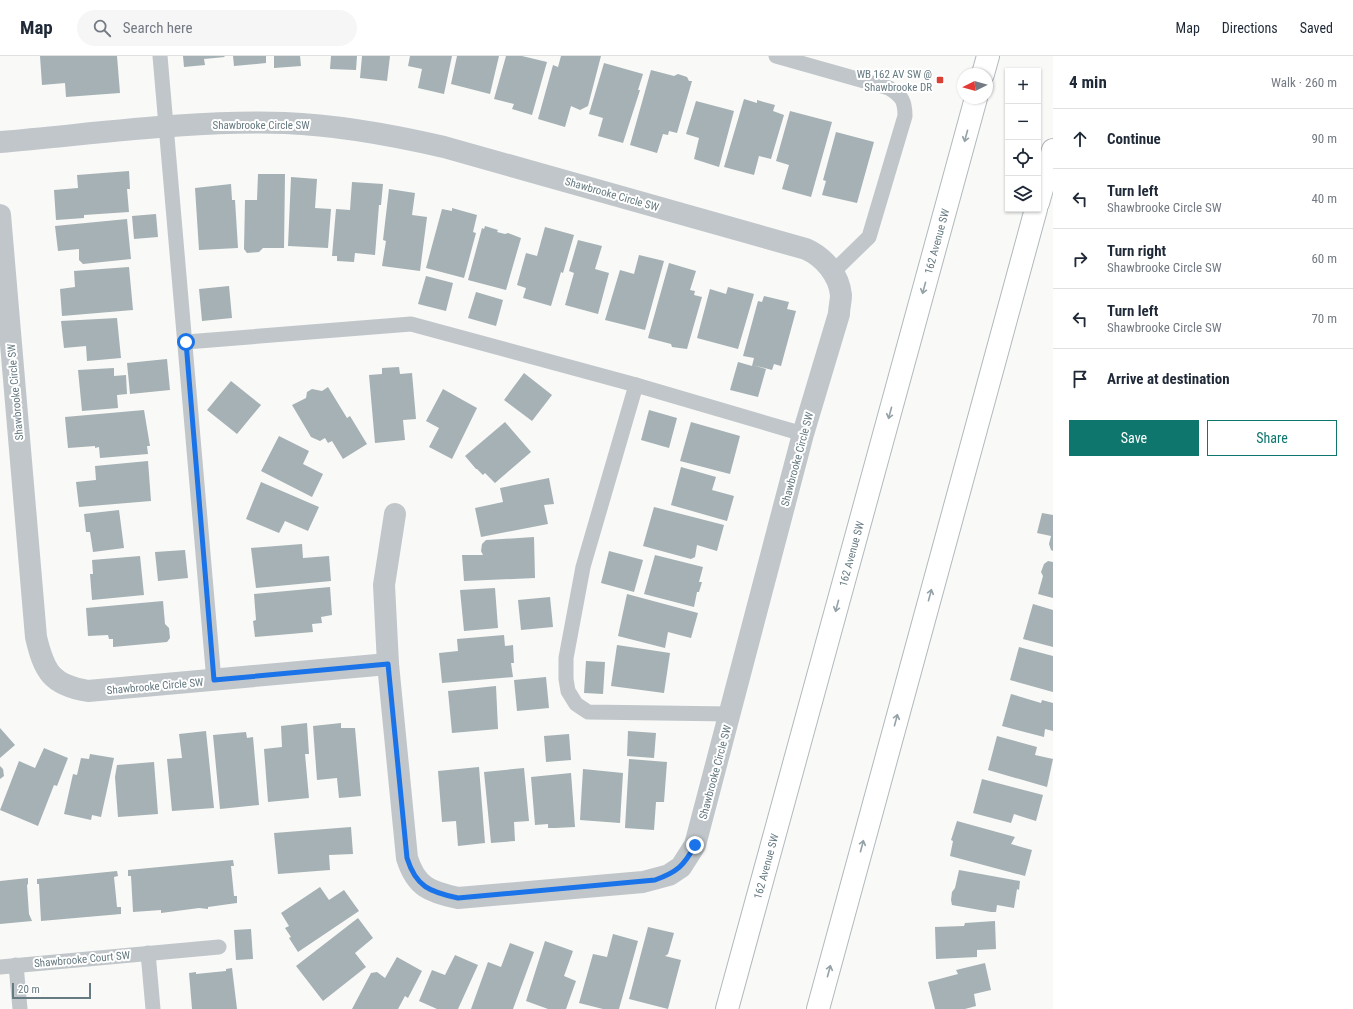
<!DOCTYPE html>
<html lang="en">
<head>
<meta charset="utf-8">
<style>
  :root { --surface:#fff; --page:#f6f6f7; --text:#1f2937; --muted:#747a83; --line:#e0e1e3; --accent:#0f766e }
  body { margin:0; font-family:"Roboto Condensed",sans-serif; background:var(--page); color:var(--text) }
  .controls { position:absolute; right:12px; top:12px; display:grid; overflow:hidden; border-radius:0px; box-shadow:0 1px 3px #0004 }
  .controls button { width:36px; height:36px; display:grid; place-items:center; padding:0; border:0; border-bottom:1px solid var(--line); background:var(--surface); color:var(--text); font:20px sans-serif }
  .compass { position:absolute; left:957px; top:12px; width:36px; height:36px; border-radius:50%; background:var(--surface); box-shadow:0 1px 3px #0004; rotate:265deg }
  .scale { position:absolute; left:12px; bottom:10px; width:79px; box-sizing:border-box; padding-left:4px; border:2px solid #667a81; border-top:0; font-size:11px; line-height:14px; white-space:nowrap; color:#667a81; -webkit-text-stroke:3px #fff; paint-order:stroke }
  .stop { position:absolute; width:12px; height:12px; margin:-9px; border:3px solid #1a73e8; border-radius:50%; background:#fff }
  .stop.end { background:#1a73e8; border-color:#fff; box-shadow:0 1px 4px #0008 }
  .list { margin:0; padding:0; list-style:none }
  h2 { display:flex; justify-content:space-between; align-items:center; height:52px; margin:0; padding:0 16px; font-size:17px }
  h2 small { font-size:13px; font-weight:400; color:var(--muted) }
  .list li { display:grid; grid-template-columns:26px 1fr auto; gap:12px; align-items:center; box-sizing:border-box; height:60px; padding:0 16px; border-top:1px solid var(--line) }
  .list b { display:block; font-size:15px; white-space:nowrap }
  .list p { margin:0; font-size:13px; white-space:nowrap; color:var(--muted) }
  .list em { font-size:13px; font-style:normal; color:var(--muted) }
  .actions { display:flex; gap:8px; padding:12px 16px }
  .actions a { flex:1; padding:9px 0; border:1px solid var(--accent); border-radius:0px; text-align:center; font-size:14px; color:var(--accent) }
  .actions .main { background:var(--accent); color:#fff }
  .icon { flex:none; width:22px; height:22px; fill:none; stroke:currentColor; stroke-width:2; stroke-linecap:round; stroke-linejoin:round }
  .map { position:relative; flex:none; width:1053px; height:953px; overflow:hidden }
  header { display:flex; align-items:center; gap:24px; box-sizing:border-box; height:56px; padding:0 20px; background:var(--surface); border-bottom:1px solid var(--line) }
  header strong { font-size:19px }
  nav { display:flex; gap:22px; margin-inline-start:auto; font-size:14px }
  .search { width:280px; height:36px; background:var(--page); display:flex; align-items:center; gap:10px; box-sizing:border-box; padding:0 14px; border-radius:22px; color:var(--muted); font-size:15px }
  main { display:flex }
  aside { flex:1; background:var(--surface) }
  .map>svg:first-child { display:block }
  .building { fill:#a5b1b4 }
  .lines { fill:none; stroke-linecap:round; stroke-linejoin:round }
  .secondary-casing { stroke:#b1b9bc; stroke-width:24 }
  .lane { stroke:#c0c6c9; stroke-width:15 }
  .street { stroke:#c0c6c9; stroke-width:22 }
  .secondary { stroke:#fff; stroke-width:22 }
  .oneway { stroke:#94a2a7 }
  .route { stroke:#1a73e8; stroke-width:5 }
  .poi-dot { fill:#dc3f34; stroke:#fff; stroke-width:1.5 }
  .labels { text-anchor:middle; stroke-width:4; stroke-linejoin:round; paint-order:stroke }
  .poi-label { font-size:11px; fill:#667a81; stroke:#fff; text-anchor:end }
  .street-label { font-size:11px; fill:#667a81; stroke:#fff }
</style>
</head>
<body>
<header>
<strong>Map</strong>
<div class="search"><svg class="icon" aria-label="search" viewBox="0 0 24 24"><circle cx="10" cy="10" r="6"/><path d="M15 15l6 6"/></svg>Search here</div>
<nav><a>Map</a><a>Directions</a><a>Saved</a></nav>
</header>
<main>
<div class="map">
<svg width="1053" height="953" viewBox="0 0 1053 953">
  <rect width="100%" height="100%" fill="#f9f9f7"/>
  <g class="building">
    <path d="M 40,0 L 117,0 L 120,37 L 66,41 L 65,27 L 42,29 Z"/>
    <path d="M 183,0 L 224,0 L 225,1 L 204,3 L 205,9 L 184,11 Z"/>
    <path d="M 233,0 L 266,0 L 266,7 L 234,10 Z"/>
    <path d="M 274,0 L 300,0 L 301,10 L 274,12 Z"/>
    <path d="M 331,0 L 357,0 L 356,14 L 330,13 Z"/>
    <path d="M 362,0 L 390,0 L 387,25 L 360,22 Z"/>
    <path d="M 410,0 L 452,0 L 444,38 L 418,32 L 422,13 L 408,10 Z"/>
    <path d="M 457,0 L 499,0 L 490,38 L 451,28 Z"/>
    <path d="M 506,0 L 522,0 L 547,6 L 532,59 L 512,53 L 514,48 L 494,43 Z"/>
    <path d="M 561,0 L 601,0 L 588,50 L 580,54 L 571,50 L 565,71 L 538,63 L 553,9 L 558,11 Z"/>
    <path d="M 604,7 L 643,18 L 638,34 L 640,34 L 623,87 L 598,80 L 603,62 L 589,58 Z"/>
    <path d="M 651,14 L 674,20 L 678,18 L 687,21 L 689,25 L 692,25 L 677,77 L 669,75 L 668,79 L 663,78 L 657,97 L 630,89 Z"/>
    <path d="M 744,43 L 757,47 L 757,44 L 775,49 L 773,55 L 784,59 L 771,103 L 759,100 L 754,119 L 724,111 Z"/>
    <path d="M 696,45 L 734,55 L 719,111 L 694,103 L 699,82 L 686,78 Z"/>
    <path d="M 790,55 L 832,66 L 811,141 L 782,133 L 789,109 L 776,105 Z"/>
    <path d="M 836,76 L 874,86 L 857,147 L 822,139 L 826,125 L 823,124 Z"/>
    <path d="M 129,115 L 130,133 L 127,133 L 129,156 L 84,159 L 84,162 L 56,164 L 54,134 L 78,132 L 77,119 Z"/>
    <path d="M 258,118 L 285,118 L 284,192 L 263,192 L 259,196 L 247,197 L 244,193 L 245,144 L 257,144 Z"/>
    <path d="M 291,121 L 317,123 L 315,152 L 331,153 L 328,192 L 288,190 Z"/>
    <path d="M 352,126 L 383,128 L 381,149 L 379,149 L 375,199 L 355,197 L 354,206 L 337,205 L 337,200 L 332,200 L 336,153 L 350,154 Z"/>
    <path d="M 231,128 L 232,144 L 235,144 L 238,192 L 199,194 L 195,132 Z"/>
    <path d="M 389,133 L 415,137 L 412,159 L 427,161 L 420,215 L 382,210 L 386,185 L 383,184 Z"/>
    <path d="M 452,152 L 477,159 L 473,176 L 476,177 L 464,222 L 426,212 L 442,153 L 452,155 Z"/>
    <path d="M 156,158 L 158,181 L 134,183 L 132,160 Z"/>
    <path d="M 127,163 L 131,203 L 83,208 L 79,204 L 79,193 L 58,195 L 55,170 Z"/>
    <path d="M 485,170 L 498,174 L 497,176 L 505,178 L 508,177 L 521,182 L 506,234 L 468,224 L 482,172 L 484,173 Z"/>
    <path d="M 545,171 L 574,179 L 563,217 L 561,216 L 551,250 L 523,242 L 526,232 L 517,229 L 526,197 L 537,200 Z"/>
    <path d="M 578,184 L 602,190 L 595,213 L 609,217 L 598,258 L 565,249 L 574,217 L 569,215 Z"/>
    <path d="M 639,199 L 664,205 L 645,274 L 605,264 L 620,214 L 634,218 Z"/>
    <path d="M 669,207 L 696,215 L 690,234 L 695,235 L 694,239 L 702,241 L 687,293 L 672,291 L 671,288 L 648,282 Z"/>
    <path d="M 129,211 L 133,254 L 62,260 L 60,233 L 75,231 L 74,215 Z"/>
    <path d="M 426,220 L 453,227 L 446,255 L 418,248 Z"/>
    <path d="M 229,230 L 232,262 L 202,265 L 199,233 Z"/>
    <path d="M 728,231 L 754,238 L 738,293 L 697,282 L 710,233 L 726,238 Z"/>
    <path d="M 476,236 L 503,244 L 496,270 L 468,262 Z"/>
    <path d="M 764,240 L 789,246 L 787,253 L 796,255 L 781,310 L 774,308 L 772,314 L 753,309 L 766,313 L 758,341 L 730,334 L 738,306 L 752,310 L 754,302 L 743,300 L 758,245 L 762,246 Z"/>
    <path d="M 117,262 L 121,302 L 87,305 L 86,290 L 64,292 L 61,265 Z"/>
    <path d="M 167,303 L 170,334 L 130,338 L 127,307 Z"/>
    <path d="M 399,311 L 400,318 L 412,317 L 416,363 L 403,364 L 405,384 L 375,387 L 369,319 L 382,318 L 382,312 Z"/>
    <path d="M 114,312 L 114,320 L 126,319 L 127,338 L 117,339 L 118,352 L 82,355 L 78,314 Z"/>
    <path d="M 524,317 L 552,339 L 532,365 L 504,344 Z"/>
    <path d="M 231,325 L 261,349 L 237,378 L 207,354 Z"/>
    <path d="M 328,331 L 347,362 L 350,360 L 367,388 L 343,403 L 332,385 L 328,387 L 325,382 L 320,385 L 311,381 L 292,349 L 306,342 L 307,336 L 312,333 L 322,335 Z"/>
    <path d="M 443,333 L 477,352 L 452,403 L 429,391 L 439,372 L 426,365 Z"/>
    <path d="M 144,354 L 150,390 L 147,390 L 148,398 L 100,402 L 99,391 L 95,392 L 95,390 L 68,392 L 65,361 Z"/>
    <path d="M 649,354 L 677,362 L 669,392 L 641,384 Z"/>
    <path d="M 505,366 L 531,396 L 495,427 L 485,417 L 483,419 L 477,413 L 476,413 L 465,400 Z"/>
    <path d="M 691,366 L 740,380 L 730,418 L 680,405 Z"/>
    <path d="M 279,380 L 309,395 L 303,408 L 323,418 L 312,441 L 261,415 Z"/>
    <path d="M 148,405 L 151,445 L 79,451 L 76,426 L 96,424 L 95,410 Z"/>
    <path d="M 681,411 L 716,421 L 712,434 L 734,440 L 727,465 L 671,449 Z"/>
    <path d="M 549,422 L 554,448 L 544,449 L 548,468 L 481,481 L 475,452 L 503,446 L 500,432 Z"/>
    <path d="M 261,426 L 319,451 L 308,475 L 285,465 L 279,477 L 246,463 Z"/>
    <path d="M 654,451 L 724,469 L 717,495 L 697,489 L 695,501 L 691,503 L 643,490 Z"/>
    <path d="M 119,454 L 124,492 L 93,496 L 90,476 L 86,476 L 84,458 Z"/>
    <path d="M 1042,457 L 1053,459 L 1053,495 L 1051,494 L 1049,488 L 1051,480 L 1037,477 Z"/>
    <path d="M 534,481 L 535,522 L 464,525 L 462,499 L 483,499 L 481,495 L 482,488 L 486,484 Z"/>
    <path d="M 302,488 L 303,502 L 329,500 L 331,525 L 256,532 L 251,492 Z"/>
    <path d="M 185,494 L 188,522 L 158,525 L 155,496 Z"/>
    <path d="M 609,495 L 643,504 L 634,536 L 601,527 Z"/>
    <path d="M 655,499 L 703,511 L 699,526 L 702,526 L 699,536 L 697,536 L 694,551 L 644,538 Z"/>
    <path d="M 140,500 L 144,539 L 92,544 L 90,518 L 93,518 L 92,504 Z"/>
    <path d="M 1048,505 L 1053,506 L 1053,542 L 1038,538 L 1043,520 L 1041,516 L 1044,508 Z"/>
    <path d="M 330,531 L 332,559 L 321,561 L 322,567 L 312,568 L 313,576 L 255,581 L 253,565 L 256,564 L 254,538 Z"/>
    <path d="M 495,532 L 498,572 L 464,575 L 460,534 Z"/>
    <path d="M 627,538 L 698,557 L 691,582 L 668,576 L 665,592 L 618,580 Z"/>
    <path d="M 550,541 L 553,571 L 521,574 L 518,544 Z"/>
    <path d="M 163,545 L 165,568 L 169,572 L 170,582 L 167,586 L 113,591 L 113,583 L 109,583 L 108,579 L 88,580 L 86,552 Z"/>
    <path d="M 1033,548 L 1053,554 L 1053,591 L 1023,583 Z"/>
    <path d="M 504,579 L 505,590 L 513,589 L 514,607 L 511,607 L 513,621 L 442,627 L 439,597 L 458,595 L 457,583 Z"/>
    <path d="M 617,589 L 670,597 L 664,637 L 611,630 Z"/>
    <path d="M 1019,591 L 1053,600 L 1053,636 L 1010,624 Z"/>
    <path d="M 586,605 L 605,606 L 603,638 L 584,637 Z"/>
    <path d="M 546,621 L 549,652 L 517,655 L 514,624 Z"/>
    <path d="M 496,630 L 498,673 L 452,677 L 448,635 Z"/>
    <path d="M 1011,638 L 1041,647 L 1042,644 L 1053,647 L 1053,675 L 1045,673 L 1044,681 L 1002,670 Z"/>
    <path d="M 307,667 L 309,698 L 305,698 L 309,742 L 268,746 L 264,693 L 282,691 L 281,670 Z"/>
    <path d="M 341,667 L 341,672 L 355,672 L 361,740 L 339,742 L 337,722 L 317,724 L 313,670 Z"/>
    <path d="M 0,672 L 15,689 L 0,702 Z"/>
    <path d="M 206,675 L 214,752 L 172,755 L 167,703 L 182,702 L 179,678 Z"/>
    <path d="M 628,675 L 656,677 L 654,702 L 627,700 Z"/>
    <path d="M 246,676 L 247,682 L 253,681 L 259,749 L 220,753 L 213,679 Z"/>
    <path d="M 569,678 L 571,704 L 546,706 L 544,680 Z"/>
    <path d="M 997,680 L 1037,691 L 1035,699 L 1053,703 L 1047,731 L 988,714 Z"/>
    <path d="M 44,692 L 68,702 L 57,730 L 54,729 L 38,770 L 0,754 L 19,705 L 35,712 Z"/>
    <path d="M 90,698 L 114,702 L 101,761 L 92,759 L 91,764 L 64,758 L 73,718 L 77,719 L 81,702 L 89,703 Z"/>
    <path d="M 629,703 L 667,706 L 664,746 L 656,746 L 654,774 L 625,772 Z"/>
    <path d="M 154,706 L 158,758 L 118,761 L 115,721 L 117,709 Z"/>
    <path d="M 0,710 L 3,713 L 4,720 L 0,723 Z"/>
    <path d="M 479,711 L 485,787 L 458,790 L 456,765 L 442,766 L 438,715 Z"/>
    <path d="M 524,712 L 529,765 L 514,766 L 515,785 L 491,787 L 484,716 Z"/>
    <path d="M 583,713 L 623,717 L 620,767 L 580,764 Z"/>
    <path d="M 571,717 L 575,771 L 555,772 L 548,772 L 548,768 L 535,769 L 531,721 Z"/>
    <path d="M 982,723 L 1043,739 L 1036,765 L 1014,758 L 1011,767 L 973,757 Z"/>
    <path d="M 957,765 L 1015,781 L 1011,788 L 1032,794 L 1025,820 L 950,800 L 953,785 L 951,784 Z"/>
    <path d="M 351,771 L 353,798 L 329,799 L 330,814 L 278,818 L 274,777 Z"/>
    <path d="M 233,804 L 234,810 L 231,810 L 234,840 L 237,840 L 237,847 L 208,851 L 208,853 L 199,852 L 161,857 L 161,854 L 133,856 L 131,820 L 128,820 L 128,814 Z"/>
    <path d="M 959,814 L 1020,825 L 1019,834 L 1017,833 L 1014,852 L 997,849 L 996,856 L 991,856 L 952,849 L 951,844 L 952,836 L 955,832 Z"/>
    <path d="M 117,815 L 118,820 L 114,821 L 117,851 L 121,851 L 121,858 L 41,865 L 39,828 L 37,828 L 37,823 Z"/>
    <path d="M 28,822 L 28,828 L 27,829 L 29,858 L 32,865 L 0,868 L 0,825 Z"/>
    <path d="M 320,831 L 329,844 L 344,834 L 359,855 L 298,896 L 289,882 L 291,881 L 285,872 L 289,870 L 281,857 Z"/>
    <path d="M 358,862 L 373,882 L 355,897 L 366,911 L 323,945 L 296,910 Z"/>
    <path d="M 995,865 L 996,893 L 977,894 L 977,901 L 936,903 L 935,871 L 964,870 L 965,867 Z"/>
    <path d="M 648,871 L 674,877 L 668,898 L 665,900 L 681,904 L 668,953 L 629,943 Z"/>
    <path d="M 251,873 L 253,903 L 236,904 L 234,874 Z"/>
    <path d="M 613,878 L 638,885 L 619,953 L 603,953 L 579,947 L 593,898 L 607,901 Z"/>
    <path d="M 545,885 L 573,895 L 564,920 L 576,925 L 566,953 L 548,953 L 526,945 Z"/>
    <path d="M 510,887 L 534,896 L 513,953 L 471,953 L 488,906 L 501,911 Z"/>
    <path d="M 455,899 L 478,909 L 458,953 L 437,953 L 419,945 L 432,914 L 445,919 Z"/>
    <path d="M 397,901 L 422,915 L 408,942 L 405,940 L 398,953 L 352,953 L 371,917 L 377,916 L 385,922 Z"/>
    <path d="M 985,907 L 991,934 L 974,938 L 976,950 L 965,953 L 935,953 L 928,926 L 958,918 L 956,914 Z"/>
    <path d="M 232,912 L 237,953 L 192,953 L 189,917 L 196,916 L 196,918 L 226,915 L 226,913 Z"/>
  </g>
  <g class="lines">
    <g class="secondary-casing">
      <g id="secondary">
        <path d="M 983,18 L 988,0"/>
        <path d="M 1038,147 L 1053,94"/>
        <path id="s1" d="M 727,953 L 976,42"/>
        <path d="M 818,953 L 1036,153"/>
      </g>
    </g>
    <g class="lane">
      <path d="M 160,0 L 214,625"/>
      <path d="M 776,0 L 889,32 C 902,40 905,45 905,60 L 869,181 L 833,216"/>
      <path d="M 186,286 L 411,268 L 636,329 L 803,378"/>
      <path d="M 636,329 L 583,511 L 566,602 L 566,623 L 568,635 L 576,648 L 588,656 L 731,658"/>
      <path d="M 148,897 L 153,953"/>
      <path d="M 16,909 L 20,953"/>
      <path d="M 0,911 L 219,891"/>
    </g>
    <g class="street">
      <path d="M 0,86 C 94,78 190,64 285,67 C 338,69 392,79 444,91 L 806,193 C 824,201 839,219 841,239 C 841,245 839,252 839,258 L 803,378 L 695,789 L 681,811 L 669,819 L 643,826 L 458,842 C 430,836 416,831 407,802 L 388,608 L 384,529 L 395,458"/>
      <path d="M 0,159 L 36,581 C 44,615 51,629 88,635 L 388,608"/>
    </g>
    <use href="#secondary" class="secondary"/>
  </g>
  <defs><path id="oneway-shaft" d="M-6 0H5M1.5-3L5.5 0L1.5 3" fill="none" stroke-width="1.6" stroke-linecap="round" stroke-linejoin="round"/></defs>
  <g class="oneway">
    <use href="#oneway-shaft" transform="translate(966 80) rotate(105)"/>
    <use href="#oneway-shaft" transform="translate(924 232) rotate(105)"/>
    <use href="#oneway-shaft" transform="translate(890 357) rotate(105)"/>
    <use href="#oneway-shaft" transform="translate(930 539) rotate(-75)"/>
    <use href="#oneway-shaft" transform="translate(837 550) rotate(105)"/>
    <use href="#oneway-shaft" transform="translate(896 664) rotate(-75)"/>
    <use href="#oneway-shaft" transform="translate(862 790) rotate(-75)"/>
    <use href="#oneway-shaft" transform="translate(829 915) rotate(-75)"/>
  </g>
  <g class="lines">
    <path class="route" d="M 186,286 L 214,624 L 388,608 L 407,802 C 416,831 430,836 458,842 L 655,824 C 677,816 684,810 695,789"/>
  </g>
  <rect class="poi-dot" x="936" y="20" width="8" height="8" rx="2"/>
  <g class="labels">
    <g class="poi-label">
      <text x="932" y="22">WB 162 AV SW @<tspan x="932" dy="13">Shawbrooke DR</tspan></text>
    </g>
    <g class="street-label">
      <text x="261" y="73">Shawbrooke Circle SW</text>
      <text transform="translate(612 138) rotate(16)" y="4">Shawbrooke Circle SW</text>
      <text dy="4" stroke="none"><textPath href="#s1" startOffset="796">162 Avenue SW</textPath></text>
      <text transform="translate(15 336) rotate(-95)" y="4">Shawbrooke Circle SW</text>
      <text transform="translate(797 403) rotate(-75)" y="4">Shawbrooke Circle SW</text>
      <text dy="4" stroke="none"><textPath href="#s1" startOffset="472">162 Avenue SW</textPath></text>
      <text transform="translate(155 630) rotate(-5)" y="4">Shawbrooke Circle SW</text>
      <text transform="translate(715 716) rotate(-75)" y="4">Shawbrooke Circle SW</text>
      <text dy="4" stroke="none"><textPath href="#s1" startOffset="148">162 Avenue SW</textPath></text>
      <text transform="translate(82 903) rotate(-5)" y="4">Shawbrooke Court SW</text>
    </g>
  </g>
</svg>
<div class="controls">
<button>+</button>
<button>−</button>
<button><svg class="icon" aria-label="locate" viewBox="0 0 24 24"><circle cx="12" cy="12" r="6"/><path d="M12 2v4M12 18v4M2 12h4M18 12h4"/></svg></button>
<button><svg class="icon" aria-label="layers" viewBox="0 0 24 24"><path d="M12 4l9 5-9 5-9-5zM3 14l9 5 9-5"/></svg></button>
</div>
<svg class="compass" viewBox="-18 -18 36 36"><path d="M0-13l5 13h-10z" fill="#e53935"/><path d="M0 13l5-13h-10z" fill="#747a83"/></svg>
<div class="scale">20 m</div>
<div class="stop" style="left:186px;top:286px"></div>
<div class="stop end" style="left:695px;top:789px"></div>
</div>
<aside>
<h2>4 min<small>Walk · 260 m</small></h2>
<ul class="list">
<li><svg class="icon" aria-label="ahead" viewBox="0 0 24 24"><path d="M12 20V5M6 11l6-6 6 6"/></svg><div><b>Continue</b></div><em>90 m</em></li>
<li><svg class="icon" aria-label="left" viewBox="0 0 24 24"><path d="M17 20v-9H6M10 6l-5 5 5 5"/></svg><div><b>Turn left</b><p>Shawbrooke Circle SW</p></div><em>40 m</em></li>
<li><svg class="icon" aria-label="right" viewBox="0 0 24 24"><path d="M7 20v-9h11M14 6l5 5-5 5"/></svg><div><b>Turn right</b><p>Shawbrooke Circle SW</p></div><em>60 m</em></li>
<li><svg class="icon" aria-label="left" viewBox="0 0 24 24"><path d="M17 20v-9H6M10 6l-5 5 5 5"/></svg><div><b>Turn left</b><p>Shawbrooke Circle SW</p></div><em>70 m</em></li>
<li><svg class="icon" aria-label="arrive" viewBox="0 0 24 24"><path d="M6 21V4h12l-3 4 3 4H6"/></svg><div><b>Arrive at destination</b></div></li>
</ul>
<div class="actions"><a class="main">Save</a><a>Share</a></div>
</aside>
</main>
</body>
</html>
